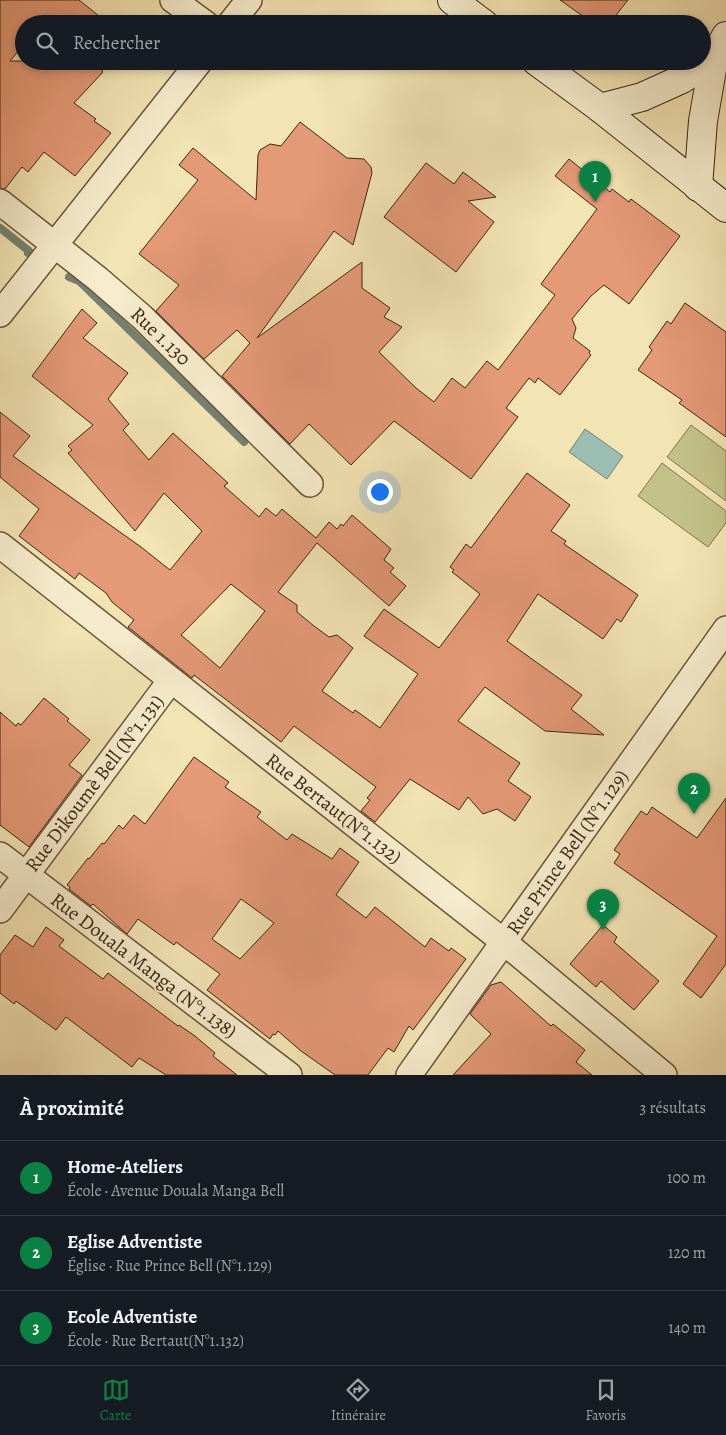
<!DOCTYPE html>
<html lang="fr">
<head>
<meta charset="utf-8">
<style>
  :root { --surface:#171b24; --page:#20242c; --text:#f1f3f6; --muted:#9ea1a6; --line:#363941; --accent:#0b8043 }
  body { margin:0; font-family:Alegreya,serif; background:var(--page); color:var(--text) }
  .you { position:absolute; left:379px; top:491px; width:18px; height:18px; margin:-12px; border:4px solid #fff; border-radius:50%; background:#1a73e8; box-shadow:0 0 0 8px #1a73e833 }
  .badge { display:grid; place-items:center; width:32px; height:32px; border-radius:50%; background:var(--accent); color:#fff; font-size:16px; font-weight:700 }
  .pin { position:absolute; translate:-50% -41px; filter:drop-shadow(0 1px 2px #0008) }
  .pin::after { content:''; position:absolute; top:26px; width:18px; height:15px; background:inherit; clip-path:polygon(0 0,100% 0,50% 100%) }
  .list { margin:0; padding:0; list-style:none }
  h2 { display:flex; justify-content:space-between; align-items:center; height:65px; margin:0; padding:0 20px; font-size:21px }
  h2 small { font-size:16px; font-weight:400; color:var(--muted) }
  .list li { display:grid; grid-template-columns:32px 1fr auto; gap:15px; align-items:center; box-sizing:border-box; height:75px; padding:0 20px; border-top:1px solid var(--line) }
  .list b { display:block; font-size:19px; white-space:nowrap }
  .list p { margin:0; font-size:16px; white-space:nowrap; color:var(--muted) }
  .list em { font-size:16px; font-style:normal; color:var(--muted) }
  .icon { flex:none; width:28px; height:28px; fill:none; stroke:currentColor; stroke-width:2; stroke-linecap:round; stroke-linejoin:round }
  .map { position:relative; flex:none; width:726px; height:1075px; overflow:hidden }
  .search { position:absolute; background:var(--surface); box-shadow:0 2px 8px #0003; left:15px; right:15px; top:15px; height:55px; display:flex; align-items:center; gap:12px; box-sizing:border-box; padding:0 18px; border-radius:28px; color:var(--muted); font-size:19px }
  .sheet { height:290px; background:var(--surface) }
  nav { display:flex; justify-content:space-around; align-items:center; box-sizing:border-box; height:70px; border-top:1px solid var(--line); background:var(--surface); font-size:14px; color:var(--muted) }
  nav a { display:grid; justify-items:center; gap:2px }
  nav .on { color:var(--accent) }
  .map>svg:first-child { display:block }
  .green { fill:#c2c288; stroke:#80744d }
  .water { fill:#9cbeb2; stroke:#768172 }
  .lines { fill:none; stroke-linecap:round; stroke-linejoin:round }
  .stream { stroke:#768172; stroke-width:8 }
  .building { fill:#e49977; stroke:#3d2612; fill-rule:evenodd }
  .street-casing { stroke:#6a563a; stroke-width:28 }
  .secondary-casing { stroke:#3d2612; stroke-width:30 }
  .street { stroke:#f7edce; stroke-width:25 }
  .secondary { stroke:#f7edce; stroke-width:28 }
  .labels { text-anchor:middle; stroke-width:4; stroke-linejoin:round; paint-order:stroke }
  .street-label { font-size:20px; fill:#3d2612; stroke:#f7edce }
</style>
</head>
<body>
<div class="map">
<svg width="726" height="1075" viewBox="0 0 726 1075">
  <rect width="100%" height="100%" fill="#f3e4b4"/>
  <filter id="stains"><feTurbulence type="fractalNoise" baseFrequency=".004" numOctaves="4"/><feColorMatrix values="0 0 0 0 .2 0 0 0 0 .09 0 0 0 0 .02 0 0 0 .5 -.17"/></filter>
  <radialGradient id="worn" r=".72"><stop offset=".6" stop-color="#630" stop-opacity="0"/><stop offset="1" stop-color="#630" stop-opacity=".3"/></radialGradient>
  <g class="green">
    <path d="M 691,425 L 726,451 L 726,501 L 667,457 Z"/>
    <path d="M 662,463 L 726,511 L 726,523 L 708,547 L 638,496 Z"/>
  </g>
  <path class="water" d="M 585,429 L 623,456 L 607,479 L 569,452 Z"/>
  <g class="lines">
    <g class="stream">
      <path d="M 0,228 L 29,251 L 28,253"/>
      <path d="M 69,277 L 79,281 L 244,442"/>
    </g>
  </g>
  <g class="building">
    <path d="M 0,0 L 79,0 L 109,24 L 24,24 L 24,44 L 10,61 L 109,61 L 102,71 L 103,72 L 74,103 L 96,119 L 94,121 L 111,133 L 75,176 L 44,152 L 28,172 L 22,167 L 5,189 L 0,188 Z"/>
    <path d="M 560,0 L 628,0 L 609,24 L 594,24 Z"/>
    <path d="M 300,122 L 347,158 L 364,159 L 371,167 L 372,173 L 353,245 L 334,231 L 257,338 L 362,262 L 362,288 L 390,308 L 384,317 L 402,327 L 379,352 L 416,388 L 434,402 L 452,378 L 465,388 L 487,361 L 498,370 L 555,295 L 541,284 L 597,209 L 555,176 L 569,159 L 610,192 L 612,189 L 629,202 L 631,199 L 680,236 L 629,304 L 604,285 L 591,296 L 572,319 L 576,328 L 573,338 L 590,351 L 589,353 L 591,355 L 560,395 L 538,378 L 535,383 L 529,378 L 506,408 L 518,417 L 471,479 L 394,421 L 351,465 L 309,424 L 290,444 L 222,376 L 250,343 L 237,330 L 204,359 L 156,311 L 179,285 L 139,254 L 198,180 L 179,165 L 193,148 L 256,200 L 258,155 L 260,150 L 270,144 L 281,146 Z"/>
    <path d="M 426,163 L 454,184 L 463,172 L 496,197 L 468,201 L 494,222 L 456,272 L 384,217 Z"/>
    <path d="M 685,303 L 726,332 L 726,437 L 679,403 L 682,400 L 638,370 L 652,350 L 649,347 L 667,321 L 671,324 Z"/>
    <path d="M 82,309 L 97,323 L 83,338 L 128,373 L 108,399 L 129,424 L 123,430 L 149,460 L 173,433 L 228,483 L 224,486 L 259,517 L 266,508 L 276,516 L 282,509 L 316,538 L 329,522 L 337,529 L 341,524 L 343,526 L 352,515 L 391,549 L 384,560 L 394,568 L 390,572 L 406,586 L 389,606 L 317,543 L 278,592 L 297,605 L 297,612 L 314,626 L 329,637 L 337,635 L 353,648 L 322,691 L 353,713 L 355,710 L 380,728 L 418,674 L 364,636 L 384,609 L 439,648 L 480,594 L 452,572 L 454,570 L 450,567 L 466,544 L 471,548 L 527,473 L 570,505 L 551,531 L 566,541 L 564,544 L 638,595 L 621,622 L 617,619 L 603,639 L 538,594 L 507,641 L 582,695 L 571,709 L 604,735 L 545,731 L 485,687 L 458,721 L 520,763 L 508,781 L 531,797 L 515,821 L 497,809 L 483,814 L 468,797 L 459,810 L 410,779 L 375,822 L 361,811 L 370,800 L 367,798 L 376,787 L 294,726 L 281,742 L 194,675 L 192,678 L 128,627 L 134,620 L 112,602 L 106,593 L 79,573 L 75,579 L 19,536 L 39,509 L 0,477 L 0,412 L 30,436 L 13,456 L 141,547 L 170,570 L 202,531 L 164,493 L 135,531 L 68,453 L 72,450 L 68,446 L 93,425 L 32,376 ZM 231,584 L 265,611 L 220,668 L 181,635 Z"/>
    <path d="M 44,698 L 69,719 L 67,721 L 90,740 L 69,765 L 82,775 L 29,847 L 0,825 L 0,712 L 16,726 L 18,723 L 21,725 Z"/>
    <path d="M 194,757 L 229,782 L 225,787 L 261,812 L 257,817 L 287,840 L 292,834 L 332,859 L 340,848 L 359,862 L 336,895 L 366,918 L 375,907 L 425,947 L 431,938 L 449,951 L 451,948 L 466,959 L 413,1030 L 409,1026 L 394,1052 L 388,1048 L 368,1075 L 335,1075 L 301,1051 L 278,1031 L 275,1035 L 273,1034 L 270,1039 L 207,990 L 220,974 L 176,942 L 174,945 L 138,919 L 127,934 L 93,904 L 91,906 L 69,889 L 70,887 L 67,885 L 88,858 L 89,859 L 102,843 L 104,844 L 119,825 L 123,829 L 134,815 L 145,824 ZM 241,899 L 274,923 L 240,959 L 212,939 Z"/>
    <path d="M 726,798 L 726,964 L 701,998 L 683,984 L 717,936 L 614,863 L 620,854 L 614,850 L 641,811 L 647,815 L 652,807 L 697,838 Z"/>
    <path d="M 603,925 L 617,937 L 614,942 L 659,981 L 634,1010 L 601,981 L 596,987 L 570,964 Z"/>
    <path d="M 46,927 L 64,940 L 59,946 L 103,979 L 108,973 L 178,1026 L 179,1025 L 195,1036 L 215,1053 L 213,1056 L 237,1075 L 166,1075 L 139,1058 L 132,1067 L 66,1017 L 56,1030 L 16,1001 L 14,1004 L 0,993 L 0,955 L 15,935 L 33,947 Z"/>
    <path d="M 501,982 L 551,1026 L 553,1024 L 585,1050 L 576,1062 L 592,1075 L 453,1075 L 491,1034 L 470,1014 L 491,985 Z"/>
  </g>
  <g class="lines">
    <g class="street-casing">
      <g id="street">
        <path d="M 173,0 L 206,24"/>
        <path d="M 230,24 L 249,0"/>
        <path d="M 0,202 L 98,279 L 142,317 L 310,484"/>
        <path d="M 0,314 L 200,61"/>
        <path d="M 0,545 L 504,942 L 664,1075"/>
        <path d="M 0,855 L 289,1075"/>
        <path d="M 0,910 L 171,680"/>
        <path d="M 409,1075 L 726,629"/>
      </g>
    </g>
    <g class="secondary-casing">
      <g id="secondary">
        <path d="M 452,0 L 484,24"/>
        <path d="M 536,61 L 600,108 L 726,208"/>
        <path d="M 600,108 L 642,97 L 682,79 L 714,58"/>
        <path d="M 698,187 L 703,121 L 714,58 L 726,36"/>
      </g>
    </g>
    <use href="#street" class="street"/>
    <use href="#secondary" class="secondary"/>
  </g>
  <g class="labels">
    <g class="street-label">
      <text transform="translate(161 336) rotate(44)" y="7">Rue 1.130</text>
      <text transform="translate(94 783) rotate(-53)" y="7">Rue Dikoumè Bell (N°1.131)</text>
      <text transform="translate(334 808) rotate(38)" y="7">Rue Bertaut(N°1.132)</text>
      <text transform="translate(567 852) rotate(-55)" y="7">Rue Prince Bell (N°1.129)</text>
      <text transform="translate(144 965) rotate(37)" y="7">Rue Douala Manga (N°1.138)</text>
    </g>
  </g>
  <rect width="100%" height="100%" filter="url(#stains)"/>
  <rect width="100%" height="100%" fill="url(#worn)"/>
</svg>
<div class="you"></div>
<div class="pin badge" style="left:595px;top:202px">1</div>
<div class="pin badge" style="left:694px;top:814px">2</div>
<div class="pin badge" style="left:603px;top:930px">3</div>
<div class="search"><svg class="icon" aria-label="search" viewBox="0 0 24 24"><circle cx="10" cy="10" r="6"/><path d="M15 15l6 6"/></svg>Rechercher</div>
</div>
<section class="sheet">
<h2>À proximité<small>3 résultats</small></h2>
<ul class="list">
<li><span class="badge">1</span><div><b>Home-Ateliers</b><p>École · Avenue Douala Manga Bell</p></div><em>100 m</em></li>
<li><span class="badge">2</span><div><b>Eglise Adventiste</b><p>Église · Rue Prince Bell (N°1.129)</p></div><em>120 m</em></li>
<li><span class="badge">3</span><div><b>Ecole Adventiste</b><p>École · Rue Bertaut(N°1.132)</p></div><em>140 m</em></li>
</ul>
</section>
<nav>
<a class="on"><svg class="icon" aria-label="map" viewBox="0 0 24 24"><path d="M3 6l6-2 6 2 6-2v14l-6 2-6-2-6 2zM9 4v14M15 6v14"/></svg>Carte</a>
<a><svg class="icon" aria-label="directions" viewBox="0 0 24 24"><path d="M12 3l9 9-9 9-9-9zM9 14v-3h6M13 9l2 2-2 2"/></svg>Itinéraire</a>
<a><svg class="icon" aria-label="saved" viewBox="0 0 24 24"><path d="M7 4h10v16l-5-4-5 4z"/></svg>Favoris</a>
</nav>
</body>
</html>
